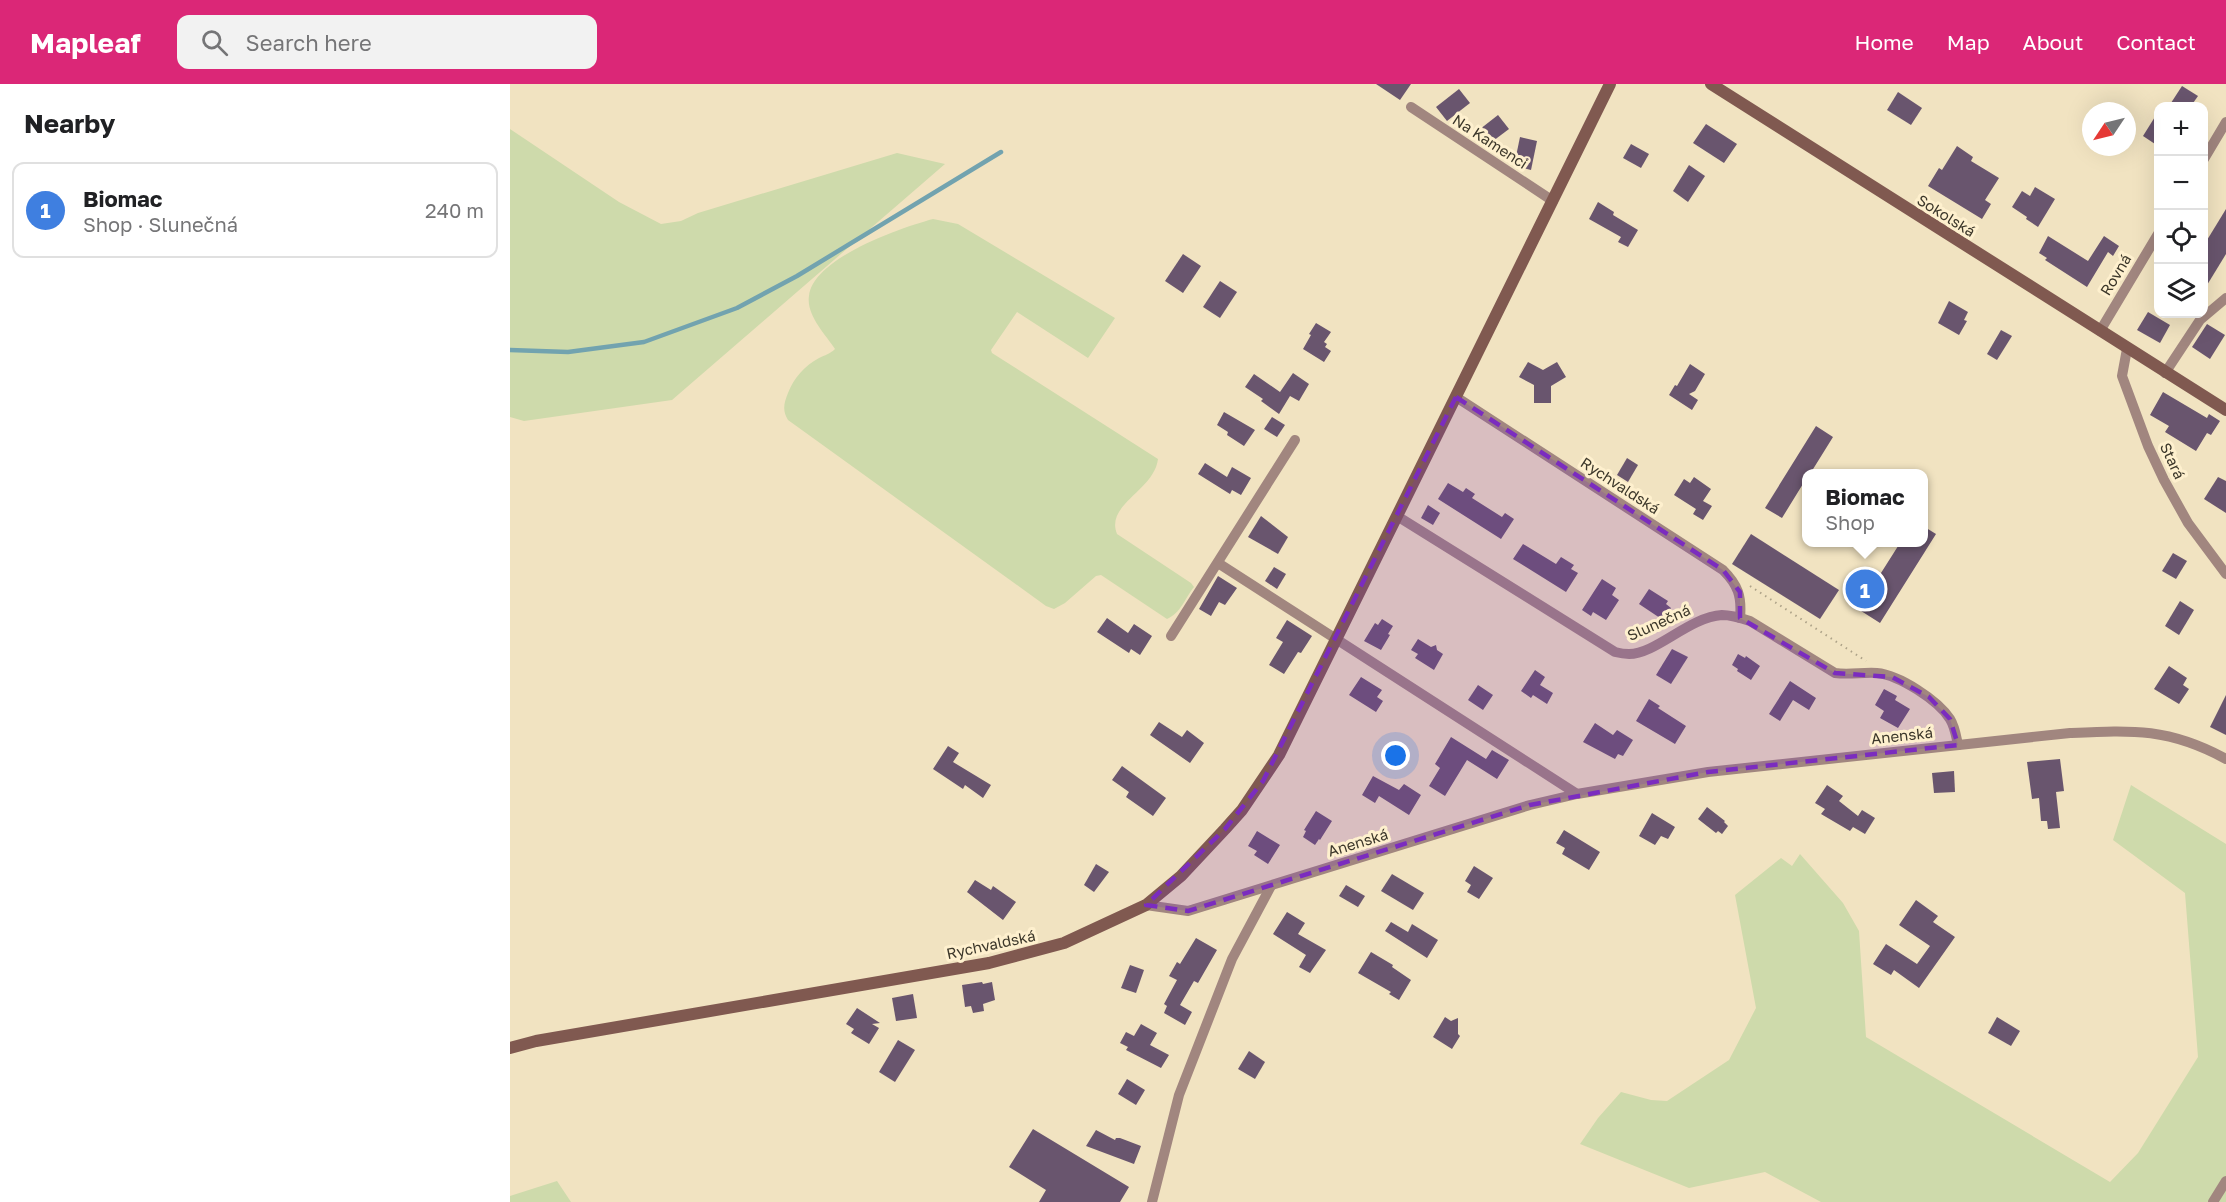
<!DOCTYPE html>
<html lang="en">
<head>
<meta charset="utf-8">
<style>
  :root { --surface:#fff; --page:#f2f2f2; --text:#202124; --muted:#757577; --line:#e0e0e0; --accent:#db2777 }
  body { margin:0; font-family:"Golos Text",sans-serif; background:var(--page); color:var(--text) }
  .controls { position:absolute; right:18px; top:18px; display:grid; overflow:hidden; border-radius:12px; box-shadow:0 6px 24px #0002 }
  .controls button { width:54px; height:54px; display:grid; place-items:center; padding:0; border:0; border-bottom:2px solid var(--line); background:var(--surface); color:var(--text); font:30px sans-serif }
  .compass { position:absolute; left:1572px; top:18px; width:54px; height:54px; border-radius:50%; background:var(--surface); box-shadow:0 6px 24px #0002; rotate:235deg }
  .you { position:absolute; left:886px; top:672px; width:21px; height:21px; margin:-15px; border:4px solid #fff; border-radius:50%; background:#1a73e8; box-shadow:0 0 0 9px #1a73e833 }
  .badge { display:grid; place-items:center; width:39px; height:39px; border-radius:50%; background:var(--accent); color:#fff; font-size:20px; font-weight:700 }
  .pin { position:absolute; translate:-50% -50%; border:3px solid #fff; box-shadow:0 2px 6px #0006 }
  .popup { position:absolute; left:1292px; top:385px; width:126px; height:78px; box-sizing:border-box; display:grid; place-content:center; border-radius:12px; background:var(--surface); filter:drop-shadow(0 2px 4px #0005); font-size:20px; white-space:nowrap; color:var(--muted) }
  .popup b { font-size:22px; color:var(--text) }
  .popup::after { content:''; position:absolute; left:50%; top:100%; margin-left:-12px; border:12px solid transparent; border-top-color:var(--surface) }
  .list { margin:0; padding:0; list-style:none }
  h2 { display:flex; justify-content:space-between; align-items:center; height:78px; margin:0; padding:0 24px; font-size:26px }
  h2 small { font-size:20px; font-weight:400; color:var(--muted) }
  .list li { display:grid; grid-template-columns:39px 1fr auto; gap:18px; align-items:center; box-sizing:border-box; height:96px; margin:0 12px 12px; padding:0 12px; border:2px solid var(--line); border-radius:12px }
  .list b { display:block; font-size:22px; white-space:nowrap }
  .list p { margin:0; font-size:20px; white-space:nowrap; color:var(--muted) }
  .list em { font-size:20px; font-style:normal; color:var(--muted) }
  .icon { flex:none; width:33px; height:33px; fill:none; stroke:currentColor; stroke-width:2; stroke-linecap:round; stroke-linejoin:round }
  .map { position:relative; flex:none; width:1716px; height:1118px; overflow:hidden }
  header { display:flex; align-items:center; gap:36px; box-sizing:border-box; height:84px; padding:0 30px; background:var(--accent); color:#fff }
  header strong { font-size:28px }
  nav { display:flex; gap:33px; margin-inline-start:auto; font-size:21px }
  .search { width:420px; height:54px; background:var(--page); display:flex; align-items:center; gap:15px; box-sizing:border-box; padding:0 21px; border-radius:12px; color:var(--muted); font-size:22px }
  main { display:flex }
  aside { flex:1; background:var(--surface) }
  .map>svg:first-child { display:block }
  .green { fill:#cedaab }
  .lines { fill:none; stroke-linecap:round; stroke-linejoin:round }
  .stream { stroke:#72a3af; stroke-width:4.5 }
  .building { fill:#69556e }
  .path { stroke:#ada288; stroke-width:2; stroke-dasharray:1.5 4.5; stroke-linecap:butt }
  .street { stroke:#a1867f; stroke-width:10 }
  .secondary { stroke:#805950; stroke-width:12 }
  .marked { fill:#7b2cbf; fill-opacity:0.2; stroke:#7b2cbf; stroke-width:4.5; stroke-dasharray:12 8; stroke-linejoin:round }
  .labels { text-anchor:middle; stroke-width:6; stroke-linejoin:round; paint-order:stroke }
  .street-label { font-size:15px; fill:#3c372a; stroke:#fef0ce }
</style>
</head>
<body>
<header>
<strong>Mapleaf</strong>
<div class="search"><svg class="icon" aria-label="search" viewBox="0 0 24 24"><circle cx="10" cy="10" r="6"/><path d="M15 15l6 6"/></svg>Search here</div>
<nav><a>Home</a><a>Map</a><a>About</a><a>Contact</a></nav>
</header>
<main>
<aside>
<h2>Nearby<small></small></h2>
<ul class="list">
<li><span class="badge" style="background:#3f7fe0">1</span><div><b>Biomac</b><p>Shop · Slunečná</p></div><em>240 m</em></li>
</ul>
</aside>
<div class="map">
<svg width="1716" height="1118" viewBox="0 0 1716 1118">
  <rect width="100%" height="100%" fill="#f1e3c1"/>
  <g class="green">
    <path d="M 0,45 L 109,118 L 151,140 L 171,137 L 188,129 L 387,69 L 435,80 L 162,316 L 14,337 L 0,333 Z"/>
    <path d="M 423,135 L 448,140 L 605,234 L 578,274 L 507,228 L 481,266 L 482,269 L 648,375 C 644,407 595,420 607,450 L 681,499 L 684,503 C 675,514 671,529 657,535 L 591,491 L 586,492 L 555,519 L 544,525 L 536,522 L 278,336 C 272,326 274,319 278,309 C 284,294 294,282 309,274 C 315,271 320,270 325,265 C 315,250 296,231 299,212 C 303,174 390,144 423,135 Z"/>
    <path d="M 1621,701 L 1716,760 L 1716,1118 L 1311,1118 L 1255,1088 L 1179,1104 L 1070,1060 L 1088,1034 L 1111,1008 L 1141,1016 L 1157,1017 L 1219,976 L 1246,924 L 1225,811 L 1271,774 L 1282,782 L 1290,770 L 1333,819 L 1349,847 L 1356,953 L 1600,1098 L 1628,1069 L 1688,973 L 1675,809 L 1603,756 Z"/>
    <path d="M 47,1097 L 61,1118 L 0,1118 L 0,1112 Z"/>
  </g>
  <g class="lines">
    <path class="stream" d="M 0,266 L 58,268 L 134,258 L 227,224 L 287,192 L 491,68"/>
  </g>
  <g class="building">
    <path d="M 866,0 L 901,0 L 890,16 Z"/>
    <path d="M 1672,2 L 1688,12 L 1681,22 L 1659,22 Z"/>
    <path d="M 949,5 L 960,19 L 937,37 L 926,23 Z"/>
    <path d="M 1388,8 L 1412,24 L 1401,41 L 1377,26 Z"/>
    <path d="M 1648,28 L 1648,62 L 1633,52 Z"/>
    <path d="M 988,31 L 999,45 L 975,63 L 965,49 Z"/>
    <path d="M 1196,40 L 1227,60 L 1214,79 L 1183,59 Z"/>
    <path d="M 1010,53 L 1027,57 L 1021,86 L 1004,82 Z"/>
    <path d="M 1121,60 L 1139,70 L 1131,84 L 1113,74 Z"/>
    <path d="M 1447,62 L 1463,73 L 1461,77 L 1489,94 L 1475,116 L 1481,120 L 1472,135 L 1418,102 L 1429,84 L 1432,86 Z"/>
    <path d="M 1179,81 L 1195,92 L 1178,118 L 1163,107 Z"/>
    <path d="M 1525,103 L 1545,115 L 1528,143 L 1516,135 L 1517,133 L 1502,123 L 1512,107 L 1520,112 Z"/>
    <path d="M 1088,118 L 1104,128 L 1103,131 L 1128,146 L 1118,163 L 1108,158 L 1111,153 L 1079,135 Z"/>
    <path d="M 1716,125 L 1716,170 L 1694,206 L 1694,161 Z"/>
    <path d="M 1538,152 L 1578,177 L 1594,152 L 1609,162 L 1603,172 L 1598,168 L 1577,203 L 1535,176 L 1537,174 L 1529,169 Z"/>
    <path d="M 673,170 L 691,182 L 673,209 L 655,197 Z"/>
    <path d="M 710,197 L 727,208 L 710,234 L 693,223 Z"/>
    <path d="M 1439,217 L 1458,228 L 1454,236 L 1457,237 L 1449,251 L 1428,239 Z"/>
    <path d="M 1638,228 L 1660,241 L 1650,259 L 1627,246 Z"/>
    <path d="M 806,239 L 821,248 L 814,258 L 817,260 L 815,263 L 821,267 L 814,278 L 793,265 L 801,251 L 799,250 Z"/>
    <path d="M 1697,240 L 1715,251 L 1700,275 L 1682,263 Z"/>
    <path d="M 1491,246 L 1502,252 L 1487,276 L 1477,270 Z"/>
    <path d="M 1018,278 L 1033,286 L 1047,278 L 1056,293 L 1041,302 L 1041,319 L 1024,319 L 1024,301 L 1009,293 Z"/>
    <path d="M 1180,280 L 1195,290 L 1185,307 L 1179,310 L 1188,316 L 1182,326 L 1159,311 L 1165,301 L 1167,302 Z"/>
    <path d="M 783,289 L 799,300 L 789,317 L 780,312 L 769,330 L 751,317 L 753,315 L 735,303 L 744,290 L 770,308 Z"/>
    <path d="M 1653,308 L 1697,334 L 1699,330 L 1710,337 L 1701,351 L 1697,349 L 1686,367 L 1655,348 L 1659,342 L 1640,331 Z"/>
    <path d="M 714,328 L 745,346 L 734,362 L 717,351 L 718,348 L 707,341 Z"/>
    <path d="M 762,333 L 775,341 L 767,353 L 754,345 Z"/>
    <path d="M 1306,342 L 1323,353 L 1300,390 L 1296,390 L 1296,395 L 1272,434 L 1255,424 Z"/>
    <path d="M 1117,374 L 1128,381 L 1118,398 L 1107,391 Z"/>
    <path d="M 695,379 L 717,393 L 722,383 L 741,394 L 731,411 L 722,406 L 720,410 L 688,390 Z"/>
    <path d="M 1184,393 L 1201,405 L 1193,417 L 1202,422 L 1193,436 L 1183,430 L 1186,425 L 1164,411 L 1174,395 L 1180,399 Z"/>
    <path d="M 1708,393 L 1716,397 L 1716,429 L 1694,415 Z"/>
    <path d="M 938,399 L 953,408 L 956,404 L 965,410 L 962,414 L 992,433 L 995,429 L 1004,435 L 991,455 L 928,415 Z"/>
    <path d="M 918,421 L 930,429 L 923,441 L 911,434 Z"/>
    <path d="M 751,432 L 778,453 L 768,470 L 738,453 Z"/>
    <path d="M 1413,442 L 1426,450 L 1370,539 L 1348,525 L 1355,513 L 1345,506 L 1353,493 L 1364,500 L 1390,459 L 1413,459 Z"/>
    <path d="M 1241,450 L 1329,506 L 1310,535 L 1222,480 Z"/>
    <path d="M 1013,460 L 1046,480 L 1051,473 L 1064,481 L 1061,485 L 1068,489 L 1056,508 L 1003,475 Z"/>
    <path d="M 1663,469 L 1677,477 L 1666,495 L 1652,487 Z"/>
    <path d="M 764,483 L 776,490 L 767,505 L 755,497 Z"/>
    <path d="M 708,492 L 727,504 L 715,521 L 709,518 L 701,532 L 689,525 Z"/>
    <path d="M 1092,495 L 1106,504 L 1102,511 L 1109,516 L 1096,536 L 1083,528 L 1081,532 L 1072,526 Z"/>
    <path d="M 1139,505 L 1158,517 L 1156,520 L 1161,524 L 1153,536 L 1129,520 Z"/>
    <path d="M 1670,517 L 1684,526 L 1669,551 L 1655,542 Z"/>
    <path d="M 597,534 L 618,549 L 624,540 L 642,552 L 630,571 L 621,565 L 619,569 L 587,548 Z"/>
    <path d="M 872,535 L 883,542 L 878,550 L 880,551 L 871,566 L 854,557 L 865,539 L 868,541 Z"/>
    <path d="M 777,536 L 802,552 L 791,569 L 788,568 L 774,590 L 759,581 L 773,558 L 766,554 Z"/>
    <path d="M 908,555 L 921,563 L 926,561 L 927,566 L 933,570 L 924,586 L 905,574 L 908,570 L 901,566 Z"/>
    <path d="M 1162,565 L 1178,573 L 1161,600 L 1146,591 Z"/>
    <path d="M 1228,570 L 1235,574 L 1236,572 L 1250,582 L 1241,596 L 1227,587 L 1228,585 L 1222,581 Z"/>
    <path d="M 1659,582 L 1677,594 L 1673,601 L 1679,605 L 1669,620 L 1644,605 Z"/>
    <path d="M 1025,586 L 1035,593 L 1030,601 L 1043,609 L 1037,620 L 1023,611 L 1021,614 L 1011,607 Z"/>
    <path d="M 851,593 L 872,606 L 867,613 L 873,617 L 866,628 L 839,611 Z"/>
    <path d="M 1280,597 L 1306,614 L 1299,626 L 1283,616 L 1270,637 L 1259,630 Z"/>
    <path d="M 968,601 L 983,611 L 973,626 L 958,616 Z"/>
    <path d="M 1374,605 L 1387,612 L 1385,616 L 1400,625 L 1388,644 L 1370,634 L 1374,627 L 1365,621 Z"/>
    <path d="M 1716,611 L 1716,651 L 1700,643 Z"/>
    <path d="M 1139,615 L 1150,622 L 1148,624 L 1176,642 L 1165,660 L 1126,637 Z"/>
    <path d="M 649,638 L 672,653 L 677,646 L 694,659 L 680,679 L 640,651 Z"/>
    <path d="M 1085,639 L 1103,651 L 1107,646 L 1123,656 L 1113,672 L 1108,670 L 1105,675 L 1073,658 Z"/>
    <path d="M 941,653 L 976,675 L 982,666 L 999,676 L 987,695 L 957,676 L 935,712 L 919,702 L 930,684 L 925,680 Z"/>
    <path d="M 438,662 L 449,669 L 443,678 L 481,701 L 473,714 L 455,701 L 453,705 L 423,685 Z"/>
    <path d="M 1550,675 L 1554,707 L 1546,708 L 1550,744 L 1538,745 L 1537,737 L 1531,737 L 1529,714 L 1522,715 L 1517,678 Z"/>
    <path d="M 612,682 L 656,714 L 643,732 L 616,713 L 619,708 L 602,696 Z"/>
    <path d="M 1444,687 L 1445,708 L 1424,709 L 1422,689 Z"/>
    <path d="M 863,692 L 889,706 L 894,700 L 911,711 L 899,731 L 869,712 L 865,719 L 852,711 Z"/>
    <path d="M 1317,701 L 1333,712 L 1329,717 L 1348,732 L 1352,726 L 1365,734 L 1355,750 L 1343,743 L 1340,747 L 1311,730 L 1315,725 L 1305,719 Z"/>
    <path d="M 1197,723 L 1215,737 L 1214,738 L 1218,742 L 1212,750 L 1208,747 L 1206,749 L 1188,735 Z"/>
    <path d="M 806,727 L 822,737 L 810,756 L 809,755 L 805,761 L 793,753 L 796,747 L 794,746 Z"/>
    <path d="M 1142,729 L 1165,743 L 1158,755 L 1151,752 L 1145,761 L 1129,752 Z"/>
    <path d="M 1054,746 L 1090,768 L 1079,786 L 1052,770 L 1055,764 L 1046,759 Z"/>
    <path d="M 747,747 L 770,761 L 758,780 L 744,771 L 747,767 L 738,762 Z"/>
    <path d="M 586,780 L 599,788 L 584,808 L 574,801 Z"/>
    <path d="M 964,782 L 983,794 L 969,815 L 957,808 L 961,801 L 955,797 Z"/>
    <path d="M 882,790 L 914,809 L 903,826 L 871,807 Z"/>
    <path d="M 465,796 L 481,806 L 483,802 L 506,818 L 493,836 L 457,808 Z"/>
    <path d="M 836,801 L 855,812 L 848,823 L 829,812 Z"/>
    <path d="M 1406,816 L 1428,832 L 1423,838 L 1445,853 L 1409,904 L 1384,886 L 1381,891 L 1363,880 L 1376,860 L 1407,880 L 1420,862 L 1389,841 Z"/>
    <path d="M 777,828 L 795,839 L 788,850 L 816,866 L 800,889 L 789,883 L 796,871 L 763,850 Z"/>
    <path d="M 881,838 L 898,848 L 902,840 L 928,856 L 917,874 L 875,847 Z"/>
    <path d="M 686,854 L 707,866 L 688,899 L 684,897 L 670,921 L 682,928 L 675,941 L 654,929 L 657,922 L 654,920 L 667,896 L 659,892 L 667,878 L 670,880 Z"/>
    <path d="M 861,868 L 883,881 L 882,883 L 901,896 L 889,916 L 879,910 L 881,908 L 848,889 Z"/>
    <path d="M 620,881 L 634,886 L 626,909 L 611,904 Z"/>
    <path d="M 472,898 L 473,900 L 482,898 L 485,916 L 473,920 L 474,927 L 463,929 L 461,922 L 455,923 L 452,901 Z"/>
    <path d="M 403,910 L 407,934 L 386,937 L 382,914 Z"/>
    <path d="M 347,924 L 370,939 L 362,940 L 369,944 L 359,960 L 341,949 L 344,945 L 336,940 Z"/>
    <path d="M 935,933 L 941,937 L 948,934 L 948,950 L 950,952 L 942,965 L 923,953 Z"/>
    <path d="M 1487,933 L 1510,947 L 1501,962 L 1478,949 Z"/>
    <path d="M 631,940 L 647,949 L 640,961 L 659,971 L 651,984 L 616,966 L 618,963 L 610,959 L 616,948 L 624,952 Z"/>
    <path d="M 388,956 L 405,966 L 385,998 L 369,988 Z"/>
    <path d="M 739,967 L 755,978 L 745,995 L 728,985 Z"/>
    <path d="M 617,995 L 635,1006 L 626,1021 L 608,1010 Z"/>
    <path d="M 523,1045 L 619,1103 L 610,1118 L 529,1118 L 536,1106 L 499,1083 Z"/>
    <path d="M 586,1046 L 605,1056 L 606,1054 L 610,1054 L 631,1062 L 624,1080 L 576,1062 Z"/>
  </g>
  <g class="lines">
    <path class="path" d="M 1240,502 L 1356,577"/>
    <g class="street">
      <path d="M 901,23 L 1043,117"/>
      <path d="M 1694,75 L 1716,38"/>
      <path d="M 1590,247 L 1648,150"/>
      <path d="M 1617,265 L 1612,292 L 1638,362 L 1654,396 L 1678,439 L 1716,490"/>
      <path d="M 1655,289 L 1690,236 L 1716,214"/>
      <path d="M 946,313 L 1213,486 C 1228,501 1232,512 1230,534"/>
      <path d="M 887,432 L 1105,568 C 1109,569 1114,570 1119,570 C 1146,570 1179,533 1212,531 C 1222,531 1231,534 1240,537 L 1325,589 C 1339,591 1353,588 1367,589 C 1389,591 1428,616 1440,635 C 1445,643 1446,652 1448,661"/>
      <path d="M 708,479 L 1067,710"/>
      <path d="M 661,552 L 785,356"/>
      <path d="M 636,821 L 678,827 L 1020,721 L 1067,710 L 1198,688 L 1560,649 C 1623,646 1659,644 1716,675"/>
      <path d="M 642,1118 L 669,1011 L 722,875 L 761,802"/>
      <path d="M 1703,1118 L 1716,1097"/>
    </g>
    <g class="secondary">
      <path d="M 1201,0 L 1716,326"/>
      <path d="M 0,964 L 26,957 L 479,879 L 554,859 L 636,821 L 671,792 L 715,745 L 732,726 L 769,671 L 1100,0"/>
    </g>
  </g>
  <path class="marked" d="M 946,313 L 1213,486 L 1230,508 L 1230,534 L 1325,589 L 1382,593 L 1419,613 L 1440,635 L 1448,661 L 1198,688 L 1020,721 L 678,827 L 636,821 L 715,745 L 753,697 Z"/>
  <g class="labels">
    <g class="street-label">
      <text transform="translate(980 58) rotate(33)" y="5">Na Kamenci</text>
      <text transform="translate(1436 132) rotate(32)" y="5">Sokolská</text>
      <text transform="translate(1606 191) rotate(-59)" y="5">Rovná</text>
      <text transform="translate(1662 377) rotate(65)" y="5">Stará</text>
      <text transform="translate(1110 402) rotate(33)" y="5">Rychvaldská</text>
      <text transform="translate(1149 539) rotate(-24)" y="5">Slunečná</text>
      <text transform="translate(1392 652) rotate(-6)" y="5">Anenská</text>
      <text transform="translate(848 759) rotate(-17)" y="5">Anenská</text>
      <text transform="translate(481 861) rotate(-12)" y="5">Rychvaldská</text>
    </g>
  </g>
</svg>
<div class="controls">
<button>+</button>
<button>−</button>
<button><svg class="icon" aria-label="locate" viewBox="0 0 24 24"><circle cx="12" cy="12" r="6"/><path d="M12 2v4M12 18v4M2 12h4M18 12h4"/></svg></button>
<button><svg class="icon" aria-label="layers" viewBox="0 0 24 24"><path d="M12 4l9 5-9 5-9-5zM3 14l9 5 9-5"/></svg></button>
</div>
<svg class="compass" viewBox="-18 -18 36 36"><path d="M0-13l5 13h-10z" fill="#e53935"/><path d="M0 13l5-13h-10z" fill="#757577"/></svg>
<div class="you"></div>
<div class="pin badge" style="left:1355px;top:505px;background:#3f7fe0">1</div>
<div class="popup"><b>Biomac</b>Shop</div>
</div>
</main>
</body>
</html>
